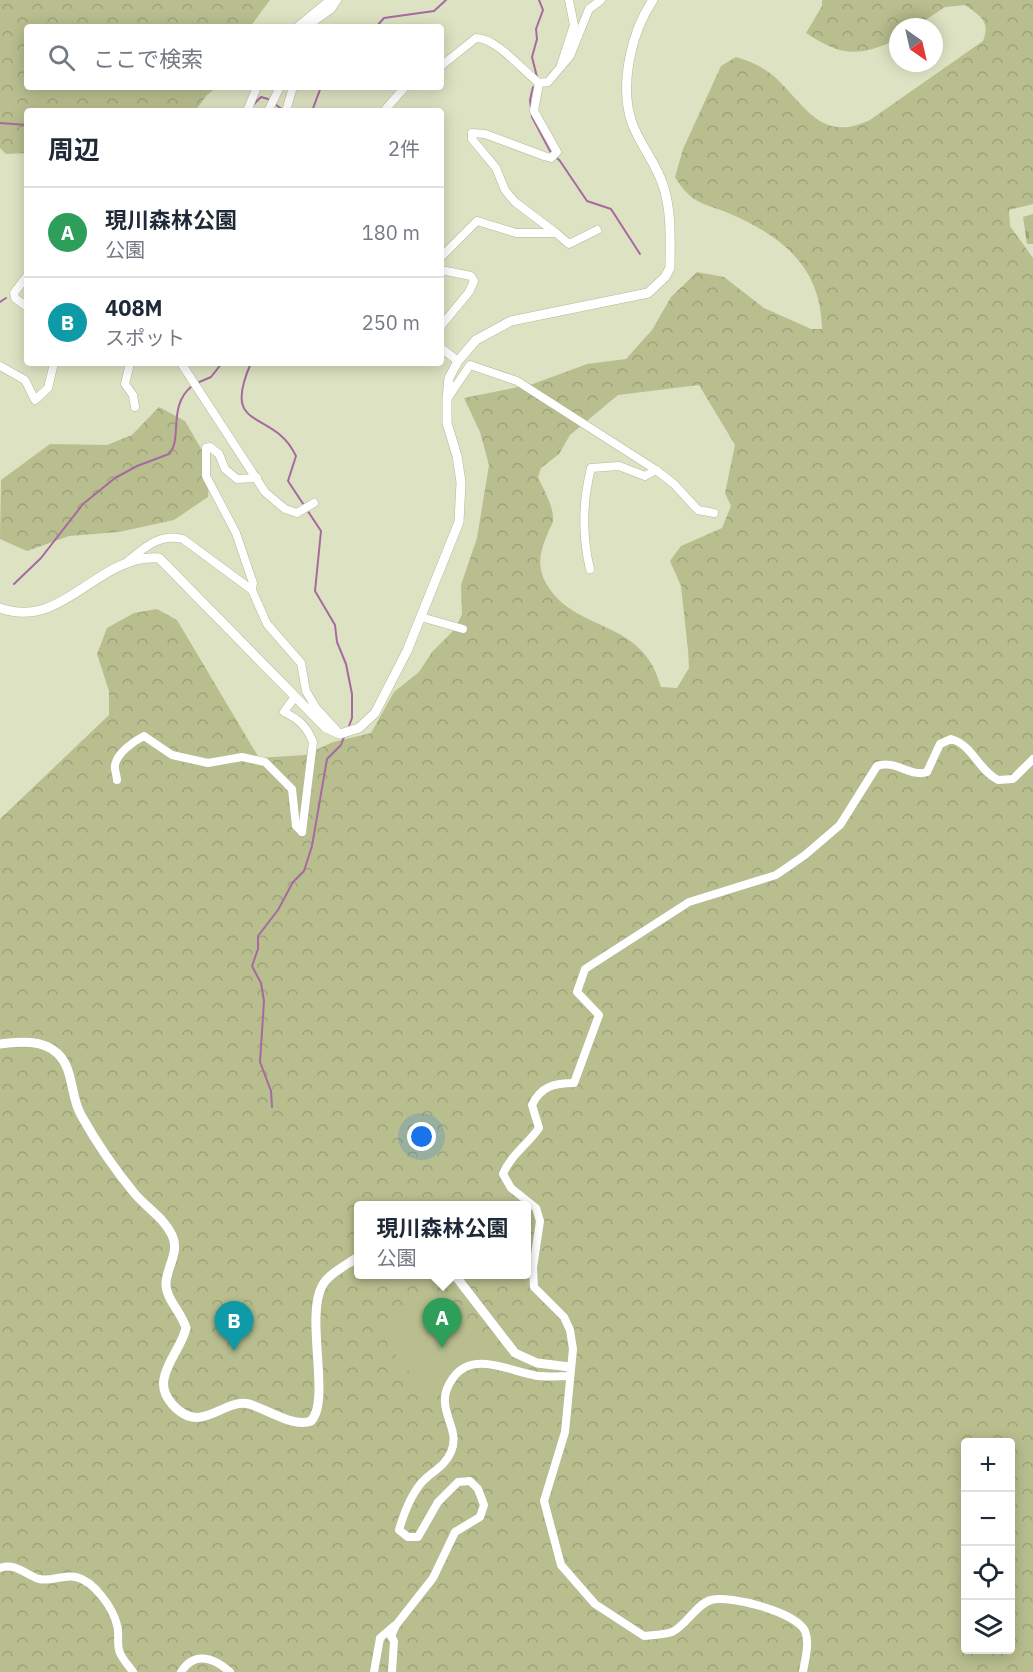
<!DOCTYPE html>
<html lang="ja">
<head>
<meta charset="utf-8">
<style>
  :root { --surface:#fff; --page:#f2f2f3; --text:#1f2937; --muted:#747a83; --line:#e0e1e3; --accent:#ae45a7 }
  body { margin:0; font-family:"IBM Plex Sans","Noto Sans JP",sans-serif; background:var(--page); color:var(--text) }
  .controls { position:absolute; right:18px; bottom:18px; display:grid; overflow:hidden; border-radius:6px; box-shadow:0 3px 15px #0003 }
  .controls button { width:54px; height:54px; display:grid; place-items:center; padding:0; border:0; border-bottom:2px solid var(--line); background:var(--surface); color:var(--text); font:30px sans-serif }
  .compass { position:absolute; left:889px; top:18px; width:54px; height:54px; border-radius:50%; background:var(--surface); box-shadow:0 3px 15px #0003; rotate:146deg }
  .you { position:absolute; left:422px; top:1137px; width:21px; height:21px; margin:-15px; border:4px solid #fff; border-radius:50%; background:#1a73e8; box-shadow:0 0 0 9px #1a73e833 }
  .badge { display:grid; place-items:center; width:39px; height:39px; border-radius:50%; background:var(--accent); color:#fff; font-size:20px; font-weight:700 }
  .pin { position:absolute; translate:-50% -50px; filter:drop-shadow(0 2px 3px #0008) }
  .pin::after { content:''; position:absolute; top:32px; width:21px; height:18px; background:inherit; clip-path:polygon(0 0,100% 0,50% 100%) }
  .popup { position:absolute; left:354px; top:1201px; width:177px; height:78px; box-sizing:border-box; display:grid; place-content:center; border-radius:6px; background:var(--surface); filter:drop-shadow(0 2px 4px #0005); font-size:20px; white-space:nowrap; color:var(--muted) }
  .popup b { font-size:22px; color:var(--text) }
  .popup::after { content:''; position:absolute; left:50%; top:100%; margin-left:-12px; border:12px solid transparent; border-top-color:var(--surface) }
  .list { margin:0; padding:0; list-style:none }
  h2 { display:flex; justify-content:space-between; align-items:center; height:78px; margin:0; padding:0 24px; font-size:26px }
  h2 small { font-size:20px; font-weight:400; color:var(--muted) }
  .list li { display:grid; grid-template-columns:39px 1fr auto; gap:18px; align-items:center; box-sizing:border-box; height:90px; padding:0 24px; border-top:2px solid var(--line) }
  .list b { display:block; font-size:22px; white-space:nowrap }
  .list p { margin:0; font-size:20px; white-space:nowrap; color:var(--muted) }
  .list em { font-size:20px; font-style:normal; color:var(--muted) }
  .icon { flex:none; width:33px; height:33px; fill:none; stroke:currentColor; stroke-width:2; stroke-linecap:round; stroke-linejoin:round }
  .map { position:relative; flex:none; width:1033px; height:1672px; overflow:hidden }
  .search { position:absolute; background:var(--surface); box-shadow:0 3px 15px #0003; left:24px; top:24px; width:420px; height:66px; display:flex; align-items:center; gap:15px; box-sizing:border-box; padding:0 21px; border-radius:6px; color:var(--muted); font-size:22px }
  .panel { position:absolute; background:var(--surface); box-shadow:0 3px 15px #0003; left:24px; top:108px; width:420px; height:258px; border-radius:6px }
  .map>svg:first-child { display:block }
  .forest { fill:url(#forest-crowns); fill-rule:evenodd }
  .cemetery { fill:url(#cemetery-stones) }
  .park { fill:#b8be8e }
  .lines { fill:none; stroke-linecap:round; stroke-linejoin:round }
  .stream { stroke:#a66aa1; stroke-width:2 }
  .minor-casing { stroke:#b4b89a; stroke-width:9 }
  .tertiary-casing { stroke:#b4b89a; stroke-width:10 }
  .minor { stroke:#fff; stroke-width:8 }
  .tertiary { stroke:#fff; stroke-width:9 }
</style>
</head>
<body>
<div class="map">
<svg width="1033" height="1672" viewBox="0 0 1033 1672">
  <defs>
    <pattern id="forest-crowns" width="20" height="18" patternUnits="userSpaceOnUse" patternTransform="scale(1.5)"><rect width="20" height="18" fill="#b8be8e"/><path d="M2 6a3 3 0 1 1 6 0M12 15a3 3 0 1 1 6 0" fill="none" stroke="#9ea37a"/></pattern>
    <pattern id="cemetery-stones" width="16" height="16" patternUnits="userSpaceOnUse" patternTransform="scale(1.5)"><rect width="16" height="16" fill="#b8be8e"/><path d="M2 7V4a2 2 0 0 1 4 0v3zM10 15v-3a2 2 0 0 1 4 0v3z" fill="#9ea37a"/></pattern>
  </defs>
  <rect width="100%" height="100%" fill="#dde2c2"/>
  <g class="forest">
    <path d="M 0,0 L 270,0 L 250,27 L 27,27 L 27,87 L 217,87 L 207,95 L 195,111 L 27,111 L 27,153 L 6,154 L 0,148 Z"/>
    <path d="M 822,0 L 1033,0 L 1033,204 L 1009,210 L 1010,226 L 1033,258 L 1033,1672 L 0,1672 L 0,819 L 109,715 L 109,691 L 97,654 L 107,628 L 134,613 L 157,609 L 177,620 L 259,758 L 305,755 L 333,742 L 371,733 L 394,692 L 419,672 L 432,652 L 455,629 L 462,614 L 461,585 L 477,538 L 489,465 L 480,432 L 464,398 L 533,384 L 587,364 L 626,359 L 652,330 L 671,297 L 697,272 L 724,277 L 764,308 L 811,329 L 822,329 C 821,265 780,235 726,212 C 700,202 691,203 675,177 L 683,149 L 721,66 L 736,57 C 751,61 765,68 777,79 C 806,107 822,143 870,120 L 983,41 C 991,21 980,16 965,5 L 945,7 L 915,27 L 898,27 L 898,39 C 859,57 842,57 806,33 L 822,6 ZM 699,385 L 735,445 L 725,493 L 731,506 L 722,528 L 681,546 L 670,561 L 681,586 L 688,650 L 689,668 L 677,688 L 661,687 C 643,619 579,633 549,588 C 536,569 539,553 548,533 C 549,529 553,524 553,520 C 554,506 543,489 538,477 L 541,468 L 559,454 L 570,435 L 618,395 ZM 358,1206 L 526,1206 L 526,1274 L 358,1274 ZM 966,1442 L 1010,1442 L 1010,1650 L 966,1650 Z"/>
    <path d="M 159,407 L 185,421 L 210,464 L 208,497 L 174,520 L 119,532 L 69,536 L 27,551 L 0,539 L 1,480 L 50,444 L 107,445 L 132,435 Z"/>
  </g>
  <path class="cemetery" d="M 1033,214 L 1033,244 L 1027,244 L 1023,217 Z"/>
  <path class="park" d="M 445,1293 L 498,1352 L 490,1361 C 451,1358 453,1374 432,1400 L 387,1344 L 397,1308 Z"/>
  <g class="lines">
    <g class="stream">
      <path d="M 376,27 L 384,18 L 434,11 L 446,0"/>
      <path d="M 537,77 L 532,57 L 537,39 L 536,29 L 543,10 L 539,0"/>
      <path d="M 533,87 L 530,100 L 532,117 L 550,151 L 560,161 L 587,201 L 611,209 L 640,254"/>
      <path d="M 252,106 L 261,97 L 268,99 L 283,110"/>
      <path d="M 312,111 L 321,87"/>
      <path d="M 0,123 L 27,125"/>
      <path d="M 0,302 L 6,298"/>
      <path d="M 251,363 C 220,434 273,407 296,456 L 288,481 L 321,531 L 315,591 L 335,625 L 337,642 L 346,664 L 352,694 L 352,718 L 349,726"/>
      <path d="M 197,383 L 211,377 L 222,363"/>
      <path d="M 14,584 L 41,558 L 83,504 L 115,478 L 137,466 L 169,454 C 183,439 167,406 192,386"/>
      <path d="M 272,1107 L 271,1091 L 260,1062 L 264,1001 L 261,983 L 252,966 L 258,949 L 258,936 L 278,910 L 293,882 L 304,871 L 312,846 L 327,759 L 341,745 L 344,737"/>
    </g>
    <g class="minor-casing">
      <g id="minor">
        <path d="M 297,27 L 330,0"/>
        <path d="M 306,27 L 331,9 L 337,0"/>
        <path d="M 561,65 L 574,25 L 569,0"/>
        <path d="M 441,66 L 476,38 C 497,38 523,71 539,83 L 534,111 L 557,152 L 551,158 L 544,156 L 485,134 L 472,133 L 472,139 L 496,168 L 505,190 L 515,202 L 556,233 L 516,233 L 477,221 L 441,257"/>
        <path d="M 539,83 L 548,82 L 570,56 L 589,9 L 601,0"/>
        <path d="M 247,111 L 257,87"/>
        <path d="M 268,111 L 280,87"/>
        <path d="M 286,111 L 293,87"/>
        <path d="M 384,111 L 405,87"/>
        <path d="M 556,233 L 569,244 L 597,230"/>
        <path d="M 441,270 L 471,276 L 474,281 L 469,292 L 441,326"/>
        <path d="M 27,276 L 14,293 L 15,298 L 27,307"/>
        <path d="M 441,348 L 458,361"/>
        <path d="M 130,363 L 125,384 L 133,395 L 135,407"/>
        <path d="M 181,363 L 265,492 L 285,509 L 297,513 L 314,503"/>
        <path d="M 0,366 L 25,380 L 35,400 L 48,388 L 54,363"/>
        <path d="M 447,399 L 470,365 L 517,381 L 656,470 L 674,484 L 698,510 L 714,513"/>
        <path d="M 127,562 C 145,547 160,533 183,539 L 252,590 L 267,624 L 301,663 L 306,691 L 316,708 L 339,733"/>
        <path d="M 590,569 C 582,536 583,500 591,468 L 619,466 L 645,476 L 656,470"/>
        <path d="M 252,590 L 253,583 L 236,533 L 206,476 L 206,448 L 210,447 L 219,454 L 225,469 L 237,479 L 257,478"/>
        <path d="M 421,617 L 463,629"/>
        <path d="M 294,698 L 284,712 C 299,719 307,727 313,742 L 302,832"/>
        <path d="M 117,780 C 117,776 114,769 115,765 C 117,753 134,741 144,736 L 172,755 L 208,763 L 242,757 L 265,762 L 292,789 L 296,826 L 302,832"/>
        <path d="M 0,1568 C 15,1562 26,1575 39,1579 C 51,1582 64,1574 76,1577 C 94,1581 113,1608 117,1625 C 120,1634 116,1644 120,1653 C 123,1660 129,1666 133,1672"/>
        <path d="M 181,1672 C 194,1651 213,1657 230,1672"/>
        <path d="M 374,1672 L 380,1638 L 394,1626"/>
        <path d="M 392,1672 L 394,1641 L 391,1636 L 396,1625 L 433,1578 L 455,1532 L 480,1517 L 484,1505 L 478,1489 L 470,1481 L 458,1482 L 438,1502 L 418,1537 L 408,1537 L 399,1530 C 404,1513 411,1494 423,1481 C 433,1471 445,1466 451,1452 C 459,1434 446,1420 445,1403 C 444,1393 447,1386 453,1378 C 472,1351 507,1370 533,1375 C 545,1378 558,1376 570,1376"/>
        <path d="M 803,1672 C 805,1659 810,1643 805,1631 C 796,1612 731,1595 711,1600 C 696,1604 686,1626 672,1632 C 664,1635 652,1635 644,1636 L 595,1604 L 561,1565 L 544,1501 L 565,1432 L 573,1349 L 570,1330 L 564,1317 L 534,1287 L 533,1268 L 540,1221 L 536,1208 L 511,1188 L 503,1174 C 510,1156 528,1144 539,1128 L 532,1105 C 541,1086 555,1083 574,1083 L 599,1015 L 577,992 L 585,969 L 689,902 L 776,875 L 805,855 L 840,825 L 877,766 C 895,759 911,778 927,772 L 940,744 L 951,739 C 973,745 978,770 998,780 L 1013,779 L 1033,759"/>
      </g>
    </g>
    <g class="tertiary-casing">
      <g id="tertiary">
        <path d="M 0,608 C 63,631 97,554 159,558 L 326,728 L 340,734 L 359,728 L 375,713 L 407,651 L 459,522 L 461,482 L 457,456 L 447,423 L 447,399 L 449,378 L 458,361 L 476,340 L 511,321 L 648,293 L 665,277 L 670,268 C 670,240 672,212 663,185 C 656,163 640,145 632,123 C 619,86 631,32 653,0"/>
        <path d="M 0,1044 C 19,1042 41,1039 57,1053 C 74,1068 70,1096 81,1115 C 96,1142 116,1171 135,1194 C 147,1208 164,1218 172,1235 C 180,1252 167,1266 166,1283 C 165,1298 182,1313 186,1328 C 182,1346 167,1361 164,1379 C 162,1389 166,1397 172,1404 C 201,1437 222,1398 249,1404 C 267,1409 293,1428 311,1421 C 331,1401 305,1318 322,1286 C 329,1273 347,1265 358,1257"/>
        <path d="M 454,1274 L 515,1353 L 537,1363 L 570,1367"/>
      </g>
    </g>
    <use href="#minor" class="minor"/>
    <use href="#tertiary" class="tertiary"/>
  </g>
</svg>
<div class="controls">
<button>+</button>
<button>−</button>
<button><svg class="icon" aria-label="locate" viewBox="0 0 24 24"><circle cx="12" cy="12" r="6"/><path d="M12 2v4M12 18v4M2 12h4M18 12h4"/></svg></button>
<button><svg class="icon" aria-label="layers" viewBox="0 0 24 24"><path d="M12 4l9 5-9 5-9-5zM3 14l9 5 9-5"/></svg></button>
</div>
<svg class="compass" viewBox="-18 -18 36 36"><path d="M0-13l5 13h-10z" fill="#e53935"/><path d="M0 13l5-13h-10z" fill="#747a83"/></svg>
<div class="you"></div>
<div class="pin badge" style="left:442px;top:1348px;background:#2e9e5b">A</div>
<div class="popup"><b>現川森林公園</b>公園</div>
<div class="pin badge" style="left:234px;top:1351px;background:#0f9aa8">B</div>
<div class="search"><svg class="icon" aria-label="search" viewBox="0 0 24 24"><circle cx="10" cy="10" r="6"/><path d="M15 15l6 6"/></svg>ここで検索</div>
<section class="panel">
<h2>周辺<small>2件</small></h2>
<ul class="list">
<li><span class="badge" style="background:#2e9e5b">A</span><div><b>現川森林公園</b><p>公園</p></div><em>180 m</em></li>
<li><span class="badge" style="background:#0f9aa8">B</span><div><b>408M</b><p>スポット</p></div><em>250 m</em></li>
</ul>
</section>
</div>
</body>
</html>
